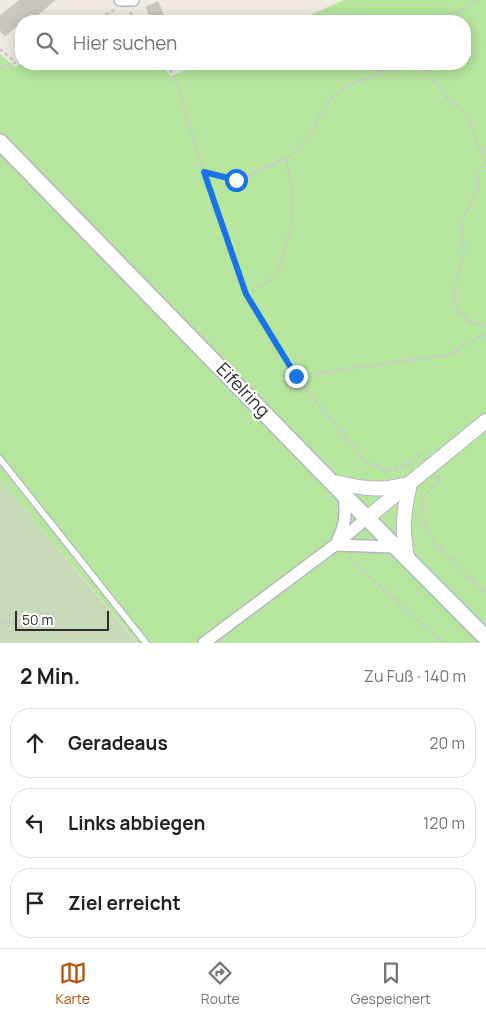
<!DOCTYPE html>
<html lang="de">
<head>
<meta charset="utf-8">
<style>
  :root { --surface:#fff; --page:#f2f2f2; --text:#202124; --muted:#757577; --line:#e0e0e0; --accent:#b45309 }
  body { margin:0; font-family:Manrope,sans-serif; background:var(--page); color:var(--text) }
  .scale { position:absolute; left:15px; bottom:12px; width:94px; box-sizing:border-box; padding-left:5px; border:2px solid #2e2e2e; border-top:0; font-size:14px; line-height:18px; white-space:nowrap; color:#2e2e2e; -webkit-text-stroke:4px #fff; paint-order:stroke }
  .stop { position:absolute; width:15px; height:15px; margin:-11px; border:4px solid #1a73e8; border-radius:50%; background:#fff }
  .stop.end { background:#1a73e8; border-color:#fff; box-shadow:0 1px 5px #0008 }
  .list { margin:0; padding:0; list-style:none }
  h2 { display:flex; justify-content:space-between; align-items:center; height:65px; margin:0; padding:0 20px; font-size:21px }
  h2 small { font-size:16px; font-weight:400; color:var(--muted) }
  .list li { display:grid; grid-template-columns:32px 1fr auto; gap:15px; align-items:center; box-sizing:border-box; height:70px; margin:0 10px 10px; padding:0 10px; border:1px solid var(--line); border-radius:20px }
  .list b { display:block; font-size:19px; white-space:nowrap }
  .list em { font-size:16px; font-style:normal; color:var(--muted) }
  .icon { flex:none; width:28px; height:28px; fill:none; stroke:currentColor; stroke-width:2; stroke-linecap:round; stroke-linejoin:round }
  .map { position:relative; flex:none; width:486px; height:643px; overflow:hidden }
  .search { position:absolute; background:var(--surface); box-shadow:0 2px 12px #0003; left:15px; right:15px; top:15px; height:55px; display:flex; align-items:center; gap:12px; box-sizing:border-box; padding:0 18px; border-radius:20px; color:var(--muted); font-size:19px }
  .sheet { height:305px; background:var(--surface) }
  nav { display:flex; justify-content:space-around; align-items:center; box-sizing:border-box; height:70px; border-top:1px solid var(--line); background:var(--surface); font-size:14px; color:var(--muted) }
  nav a { display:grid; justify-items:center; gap:2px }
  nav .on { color:var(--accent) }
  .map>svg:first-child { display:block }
  .green { fill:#b6e59e }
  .cemetery { fill:#c8d9b8 }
  .building { fill:#cbc7bf; stroke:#cbc5ba }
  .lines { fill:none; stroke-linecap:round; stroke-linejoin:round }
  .service-casing { stroke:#b4b7c1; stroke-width:8 }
  .minor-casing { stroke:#b4b7c1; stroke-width:14 }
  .tertiary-casing { stroke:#b4b7c1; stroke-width:16 }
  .secondary-casing { stroke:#b4b7c1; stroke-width:18 }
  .path { stroke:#c9c9c9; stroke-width:2.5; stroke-dasharray:4 2.5; stroke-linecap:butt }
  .service { stroke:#fff; stroke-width:5.5 }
  .minor { stroke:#fff; stroke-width:11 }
  .tertiary { stroke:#fff; stroke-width:14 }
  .secondary { stroke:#fff; stroke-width:15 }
  .route { stroke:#1a73e8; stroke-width:6 }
  .labels { text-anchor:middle; stroke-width:4; stroke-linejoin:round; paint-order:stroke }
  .street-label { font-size:18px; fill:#2e2e2e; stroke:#fff }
</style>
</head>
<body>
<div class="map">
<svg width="486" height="643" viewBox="0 0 486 643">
  <rect width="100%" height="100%" fill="#efe9e1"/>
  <path class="green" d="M 344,0 L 486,0 L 486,643 L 138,643 L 0,480 L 0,54 L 15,67 L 21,64 L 161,64 L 171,76 L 200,64 L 465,64 L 465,21 L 296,21 Z"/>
  <path class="cemetery" d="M 0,480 L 137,643 L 0,643 Z"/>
  <g class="building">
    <path d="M 20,0 L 55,0 L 35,17 L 32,13 L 5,36 L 0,30 L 0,16 Z"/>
    <path d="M 158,2 L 165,19 L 160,21 L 152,21 L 146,7 Z"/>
  </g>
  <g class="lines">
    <g class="service-casing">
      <path id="service" d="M 0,459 L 146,643"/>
    </g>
    <g class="minor-casing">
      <g id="minor">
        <path d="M 120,0 L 133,0"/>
        <path d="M 338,539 C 346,524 346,512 344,495"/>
        <path d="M 335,545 L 395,547"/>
        <path d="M 204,643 L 335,545 L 367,518"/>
      </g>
    </g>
    <g class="tertiary-casing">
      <g id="tertiary">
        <path d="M 330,481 C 357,487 377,492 404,485"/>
        <path d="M 367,518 L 486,421"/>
        <path d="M 407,559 C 402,528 403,514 410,484"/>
      </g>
    </g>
    <g class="secondary-casing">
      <path id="secondary" d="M 0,142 L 344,495 L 486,638"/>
    </g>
    <g class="path">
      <path d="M 130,12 L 136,21"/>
      <path d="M 94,21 L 116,9"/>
      <path d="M 446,21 L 476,0"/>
      <path d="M 0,49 L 16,63"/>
      <path d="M 166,64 L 174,76 L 204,172 L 246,294 L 295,376 L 366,462 L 388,471 L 406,465 L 422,454 L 423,456"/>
      <path d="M 423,64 L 445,96 L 467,115 L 486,164 L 477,173 L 478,189 L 461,221 L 464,250 L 453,298 L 457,309 L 468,321 L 486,327"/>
      <path d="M 0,68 L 21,60"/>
      <path d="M 204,172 L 236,180 L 247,177 L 294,154 L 315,127 L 321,112 L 334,95 L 347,86 L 379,74 L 384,70 L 386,64"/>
      <path d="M 246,294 L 270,281 L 279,270 L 292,223 L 292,189 L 286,158"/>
      <path d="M 295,376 L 447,355 L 486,334"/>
      <path d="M 438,476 L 440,479 L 423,498 L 421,517 L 437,546 L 486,594"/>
      <path d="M 349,558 L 443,643"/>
      <path d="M 0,624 L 56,613"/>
    </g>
    <use href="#service" class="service"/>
    <use href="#minor" class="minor"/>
    <use href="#tertiary" class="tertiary"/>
    <use href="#secondary" class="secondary"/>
  </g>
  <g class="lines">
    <path class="route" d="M 236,180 L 204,172 L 246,294 L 296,376"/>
  </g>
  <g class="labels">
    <g class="street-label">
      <text transform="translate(243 390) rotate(46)" y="6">Eifelring</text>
    </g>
  </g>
</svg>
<div class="scale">50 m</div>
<div class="stop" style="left:236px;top:180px"></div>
<div class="stop end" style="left:296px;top:376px"></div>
<div class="search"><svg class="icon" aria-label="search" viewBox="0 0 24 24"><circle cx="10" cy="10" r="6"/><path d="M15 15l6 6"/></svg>Hier suchen</div>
</div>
<section class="sheet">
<h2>2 Min.<small>Zu Fuß · 140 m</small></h2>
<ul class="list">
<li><svg class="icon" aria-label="ahead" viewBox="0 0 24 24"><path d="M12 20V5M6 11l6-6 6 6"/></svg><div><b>Geradeaus</b></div><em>20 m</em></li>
<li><svg class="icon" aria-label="left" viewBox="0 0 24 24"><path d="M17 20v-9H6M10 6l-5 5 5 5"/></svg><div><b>Links abbiegen</b></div><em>120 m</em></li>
<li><svg class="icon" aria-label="arrive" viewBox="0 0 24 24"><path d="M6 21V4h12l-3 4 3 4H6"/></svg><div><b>Ziel erreicht</b></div></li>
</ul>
</section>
<nav>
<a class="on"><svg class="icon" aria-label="map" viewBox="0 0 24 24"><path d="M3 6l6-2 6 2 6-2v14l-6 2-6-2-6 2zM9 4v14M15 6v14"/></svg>Karte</a>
<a><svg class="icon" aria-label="directions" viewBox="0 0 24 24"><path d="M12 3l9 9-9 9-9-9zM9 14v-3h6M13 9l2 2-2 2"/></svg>Route</a>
<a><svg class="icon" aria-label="saved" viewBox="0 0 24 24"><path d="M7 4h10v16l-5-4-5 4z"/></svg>Gespeichert</a>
</nav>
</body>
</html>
